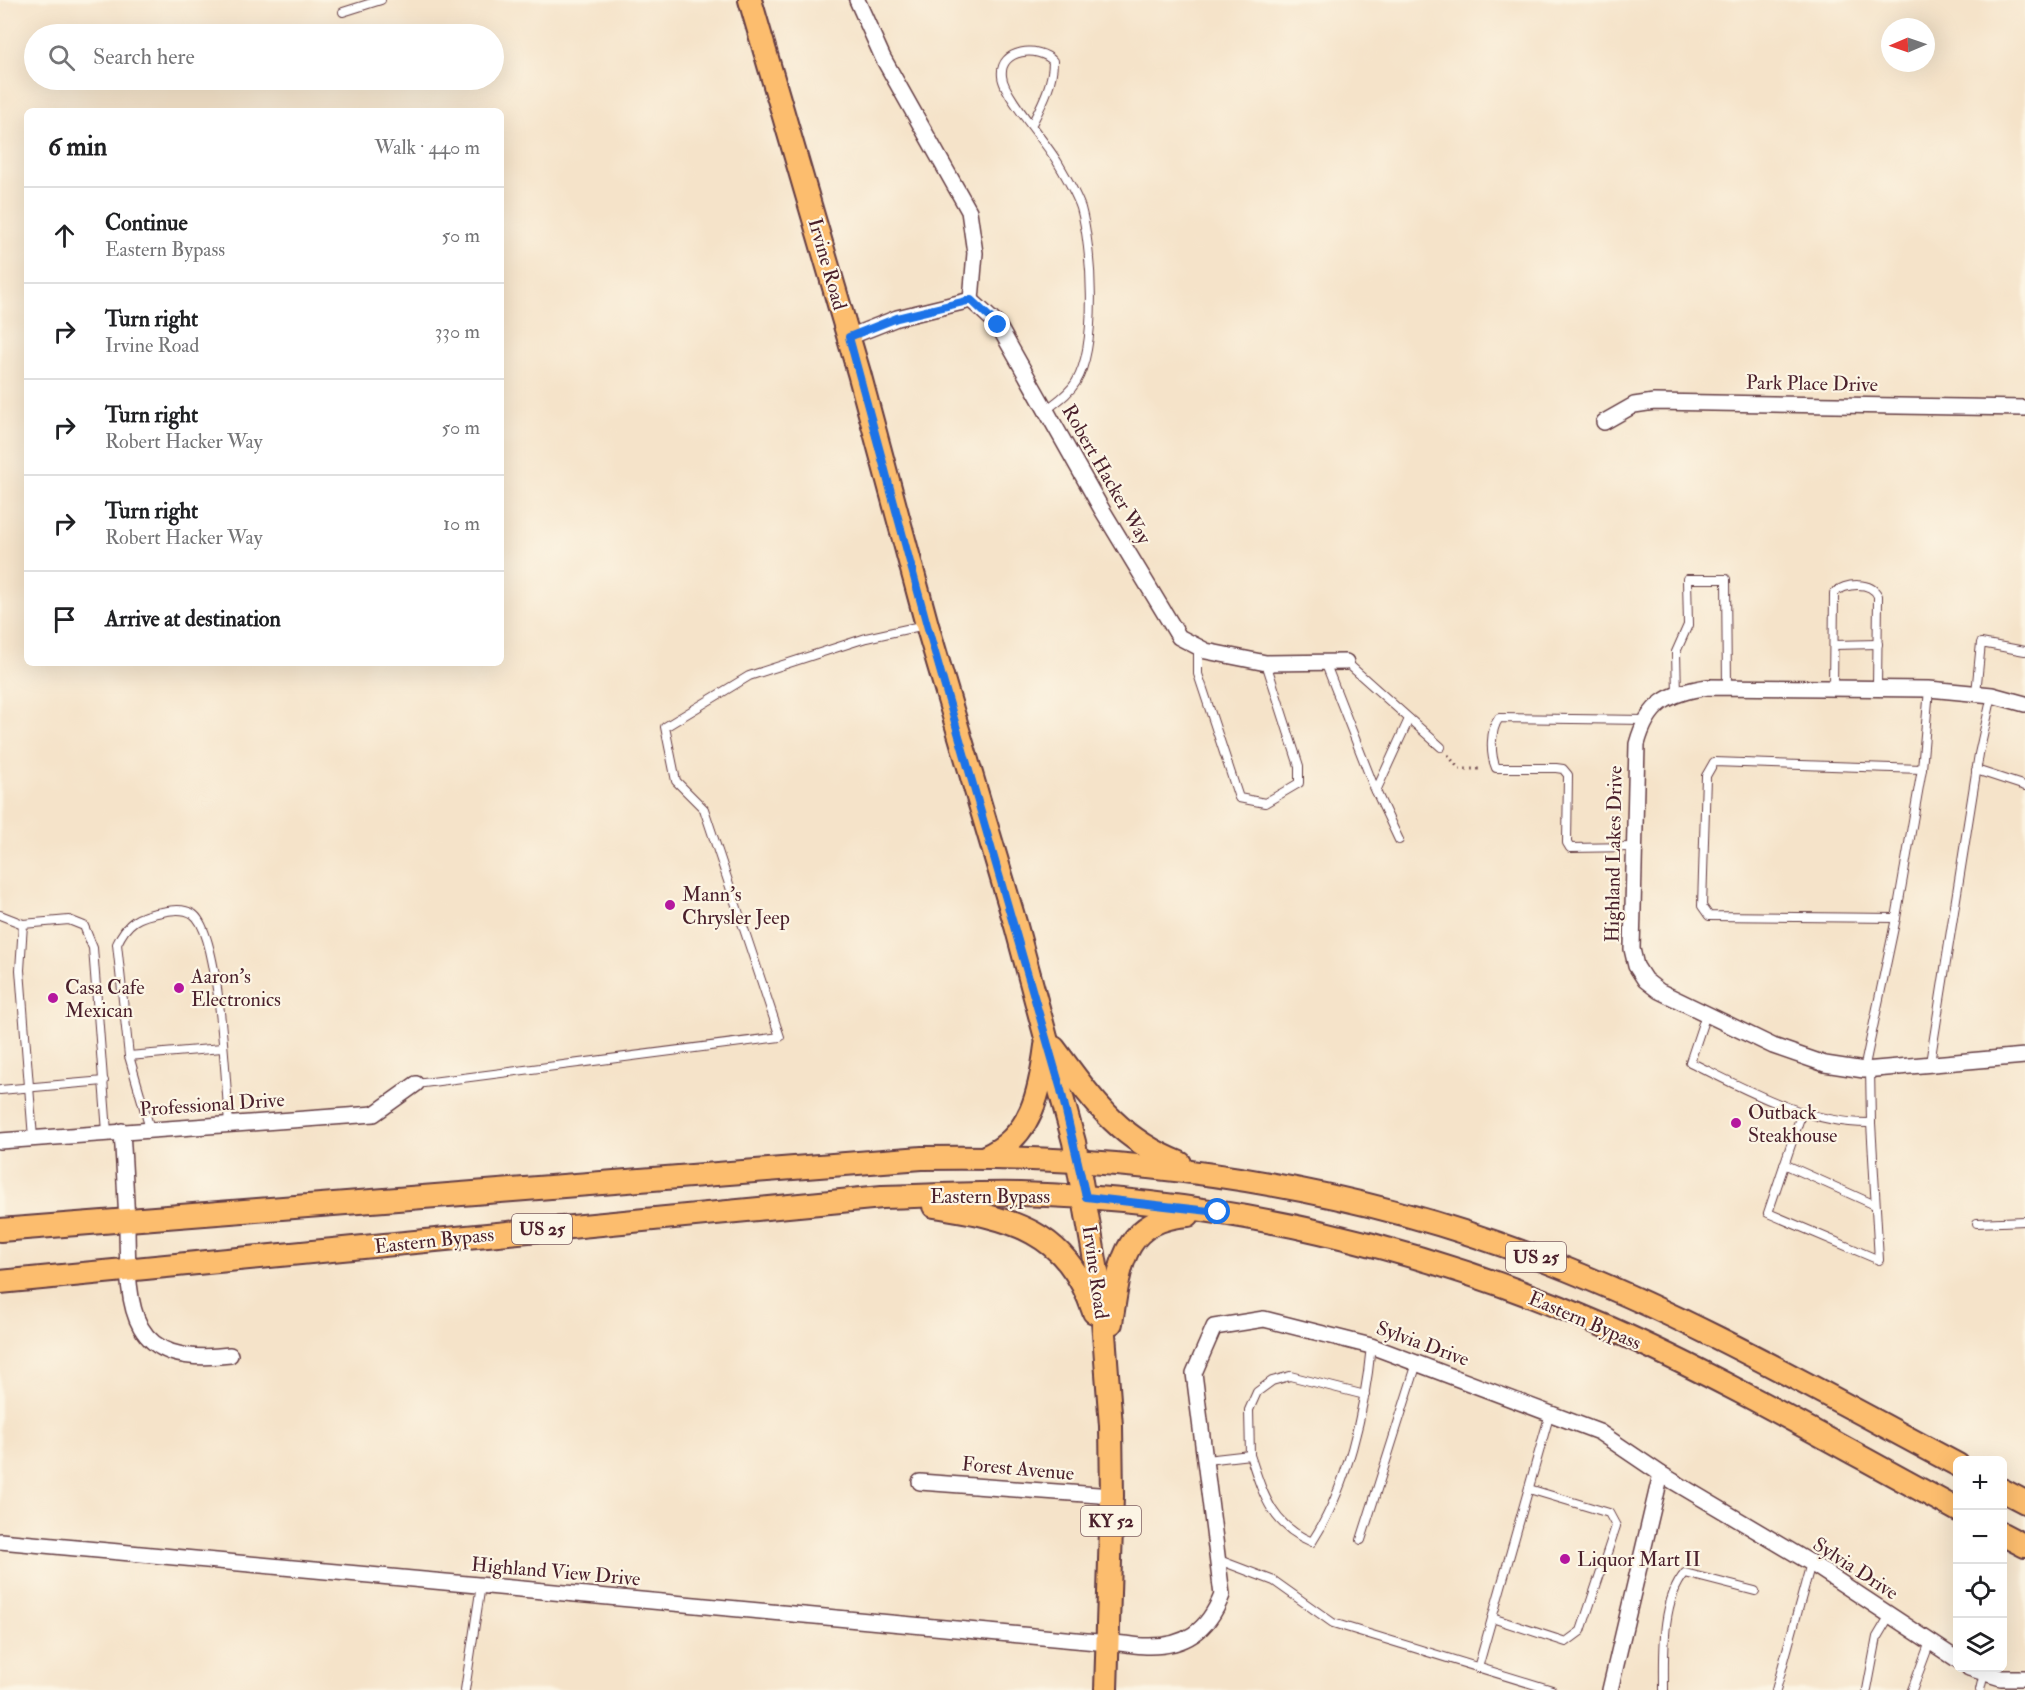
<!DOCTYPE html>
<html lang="en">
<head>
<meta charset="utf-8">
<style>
  :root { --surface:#fff; --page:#f2f2f2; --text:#202124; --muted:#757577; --line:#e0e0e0 }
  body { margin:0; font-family:"IM FELL Double Pica",serif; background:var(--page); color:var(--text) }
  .controls { position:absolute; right:18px; bottom:18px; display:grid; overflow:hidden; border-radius:9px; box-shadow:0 6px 24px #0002 }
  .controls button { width:54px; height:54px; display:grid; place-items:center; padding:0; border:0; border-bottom:2px solid var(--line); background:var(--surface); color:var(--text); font:30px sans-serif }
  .compass { position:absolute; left:1881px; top:18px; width:54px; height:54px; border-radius:50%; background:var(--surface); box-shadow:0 6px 24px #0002; rotate:268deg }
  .stop { position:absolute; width:18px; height:18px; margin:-14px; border:4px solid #1a73e8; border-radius:50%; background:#fff }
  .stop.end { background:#1a73e8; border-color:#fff; box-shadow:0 2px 6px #0008 }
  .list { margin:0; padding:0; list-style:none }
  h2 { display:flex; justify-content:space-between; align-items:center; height:78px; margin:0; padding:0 24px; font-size:26px }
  h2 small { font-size:20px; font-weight:400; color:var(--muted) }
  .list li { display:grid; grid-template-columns:39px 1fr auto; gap:18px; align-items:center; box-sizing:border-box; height:96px; padding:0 24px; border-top:2px solid var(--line) }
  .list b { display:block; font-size:22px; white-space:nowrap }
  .list p { margin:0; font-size:20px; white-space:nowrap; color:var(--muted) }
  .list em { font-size:20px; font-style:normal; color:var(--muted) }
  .icon { flex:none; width:33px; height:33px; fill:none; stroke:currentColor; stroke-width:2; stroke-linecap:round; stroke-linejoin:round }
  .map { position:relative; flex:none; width:2025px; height:1690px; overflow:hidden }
  .search { position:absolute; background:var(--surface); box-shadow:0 6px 24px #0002; left:24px; top:24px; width:480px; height:66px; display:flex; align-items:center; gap:15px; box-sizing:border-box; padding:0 21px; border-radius:33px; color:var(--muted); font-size:22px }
  .panel { position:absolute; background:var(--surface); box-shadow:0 6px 24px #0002; left:24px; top:108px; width:480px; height:558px; border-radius:9px }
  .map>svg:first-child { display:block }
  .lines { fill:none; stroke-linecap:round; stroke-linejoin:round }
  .lane-casing { stroke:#643c43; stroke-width:10 }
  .street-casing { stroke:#643c43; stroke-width:18 }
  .primary-casing { stroke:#643c43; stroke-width:26 }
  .path { stroke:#643c43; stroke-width:3; stroke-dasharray:1.5 4.5; stroke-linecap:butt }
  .lane { stroke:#fff; stroke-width:8 }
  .street { stroke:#fff; stroke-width:15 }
  .primary { stroke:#fcbd6e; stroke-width:22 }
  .route { stroke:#1a73e8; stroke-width:8 }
  .poi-dot { fill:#b5179e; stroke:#fcf5e5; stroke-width:2 }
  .labels { text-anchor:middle; stroke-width:4.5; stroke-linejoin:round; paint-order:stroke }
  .shield { fill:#fcf5e5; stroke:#7f5f63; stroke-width:1.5 }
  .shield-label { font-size:18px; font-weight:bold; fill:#4a1f2b }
  .street-label { font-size:20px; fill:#4a1f2b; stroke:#fcf5e5 }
  .poi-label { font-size:20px; fill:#4a1f2b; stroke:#fcf5e5; text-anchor:start }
</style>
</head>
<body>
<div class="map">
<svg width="2025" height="1690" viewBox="0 0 2025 1690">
  <rect width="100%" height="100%" fill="#fcf5e5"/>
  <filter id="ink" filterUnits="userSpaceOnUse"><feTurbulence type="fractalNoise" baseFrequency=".0167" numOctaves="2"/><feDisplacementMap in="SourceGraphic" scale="12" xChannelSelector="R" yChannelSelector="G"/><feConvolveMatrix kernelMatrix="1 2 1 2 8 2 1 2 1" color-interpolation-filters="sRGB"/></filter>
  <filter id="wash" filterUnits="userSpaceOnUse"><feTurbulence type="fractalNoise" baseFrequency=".008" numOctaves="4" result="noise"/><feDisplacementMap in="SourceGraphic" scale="24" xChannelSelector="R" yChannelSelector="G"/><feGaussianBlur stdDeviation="1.35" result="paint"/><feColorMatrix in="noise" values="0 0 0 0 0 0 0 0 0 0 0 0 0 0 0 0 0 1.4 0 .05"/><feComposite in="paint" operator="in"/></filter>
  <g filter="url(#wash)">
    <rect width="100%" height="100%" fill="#f5e3c9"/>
  </g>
  <g filter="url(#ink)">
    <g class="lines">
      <g class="lane-casing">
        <g id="lane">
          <path d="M 343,12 L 381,0"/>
          <path d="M 1032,124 C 1042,104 1053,84 1053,61 C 1039,45 999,49 1002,76 C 1003,95 1047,143 1058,163 C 1066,177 1076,193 1081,208 C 1092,248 1098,346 1076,382 C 1069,394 1056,402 1046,410"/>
          <path d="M 1834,645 L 1878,644"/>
          <path d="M 1198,647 L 1198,674 L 1239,798 L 1265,803 L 1299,783 L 1299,766 L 1266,663"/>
          <path d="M 1325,662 L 1374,787 L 1399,840"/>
          <path d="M 1346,662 L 1441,747"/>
          <path d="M 1833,688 L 1834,593 C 1846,583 1871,581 1878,596 L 1877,688"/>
          <path d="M 1976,693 L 1981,643 L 2025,651"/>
          <path d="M 1677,694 L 1676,652 L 1688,625 L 1687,579 L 1726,579 L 1727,687"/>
          <path d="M 1976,770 L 2025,786"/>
          <path d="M 1376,791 L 1409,719"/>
          <path d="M 1633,847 L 1570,848 L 1567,843 L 1568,775 L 1563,769 L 1556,768 L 1496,768 C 1490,754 1490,730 1499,718 L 1646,720"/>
          <path d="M 0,915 L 23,924"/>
          <path d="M 1896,918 L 1709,916 L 1702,906 L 1706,776 L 1714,762 L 1922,769"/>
          <path d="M 1706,1014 L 1690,1062 C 1747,1090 1806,1124 1871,1123 L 1870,1069"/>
          <path d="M 129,1056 L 222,1048"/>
          <path d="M 1930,1063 L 1979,754 L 1992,695"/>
          <path d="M 1864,1070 L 1896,918 L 1922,769 L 1929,689"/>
          <path d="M 416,1084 L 780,1037 L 704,809 L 676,781 L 665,727 L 749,676 L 866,638 L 925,625"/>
          <path d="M 0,1090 L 104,1081"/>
          <path d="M 1802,1112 L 1768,1213 L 1879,1260 L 1871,1123"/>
          <path d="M 150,1129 L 129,1056 L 117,944 C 127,922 138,916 162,912 C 172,910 183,908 193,914 C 220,932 226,1087 229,1124"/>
          <path d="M 33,1138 L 20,970 L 23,924 L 69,920 L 84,926 L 93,948 L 107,1132"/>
          <path d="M 1784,1164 L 1875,1205"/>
          <path d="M 1977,1223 L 2025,1221"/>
          <path d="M 1250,1455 L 1249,1410 L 1257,1392 L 1272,1381 L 1290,1376 L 1365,1395"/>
          <path d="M 1206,1460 L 1250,1455 C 1263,1494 1271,1525 1312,1542 C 1347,1488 1365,1410 1371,1346"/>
          <path d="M 1361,1540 L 1417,1363"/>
          <path d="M 1219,1560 L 1274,1581 L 1333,1623 L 1552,1690"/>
          <path d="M 1492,1618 L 1566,1642 L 1581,1631 L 1616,1526 L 1609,1513 L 1529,1489"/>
          <path d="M 1478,1668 L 1550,1413"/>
          <path d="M 465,1690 L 481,1585"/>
          <path d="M 1664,1690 C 1664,1655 1661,1601 1685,1573 L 1755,1591"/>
          <path d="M 1776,1690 L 1811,1563"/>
          <path d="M 1867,1690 L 1877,1637 L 1890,1615"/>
          <path d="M 1912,1690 L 1930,1642"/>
          <path d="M 1980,1690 L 1984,1673"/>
        </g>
      </g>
      <g class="street-casing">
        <g id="street">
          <path d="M 857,0 L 883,58 L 969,211 L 975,253 L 971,300"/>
          <path d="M 849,337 L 897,318 L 971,300 L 998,325 L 1101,508 L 1179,637 L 1206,651 L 1266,663 L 1346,662"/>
          <path d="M 1604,422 L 1634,405 L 1654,402 L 2025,408"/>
          <path d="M 2025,704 L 1992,695 L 1929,689 L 1708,687 C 1668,693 1648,703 1637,744 L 1632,949 L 1636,966 L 1645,980 L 1659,991 L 1773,1046 L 1825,1064 L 1864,1070 L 2025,1056"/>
          <path d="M 122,1131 C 124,1163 126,1195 127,1227 C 128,1308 127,1368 230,1355"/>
          <path d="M 0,1141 L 374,1114 L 416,1084"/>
          <path d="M 920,1482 L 1112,1496"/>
          <path d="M 0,1541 L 1108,1643 C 1121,1642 1133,1646 1146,1646 C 1185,1647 1208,1631 1222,1595 L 1194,1373 L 1214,1327 L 1264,1319 L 1371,1346 L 1599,1432 L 1661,1474 L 1811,1563 L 1958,1660"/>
          <path d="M 1969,1668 L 2001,1678 L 2025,1678"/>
          <path d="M 1610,1690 L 1661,1474"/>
        </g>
      </g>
      <g class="primary-casing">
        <g id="primary">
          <path d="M 750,0 L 859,373 L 927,625 L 1016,926 L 1074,1142 L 1101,1294 L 1111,1426 L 1112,1496 L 1106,1690"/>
          <path d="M 1054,1048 C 1092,1099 1118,1139 1180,1163"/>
          <path d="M 985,1157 C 1032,1137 1040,1092 1046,1046"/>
          <path d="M 934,1206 C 1011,1218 1067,1230 1094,1312"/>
          <path d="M 0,1230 L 922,1158 C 1135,1154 1349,1184 1548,1262 C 1690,1317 1824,1394 1958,1465"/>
          <path d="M 0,1282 L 882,1197 C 928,1196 974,1193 1020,1194 C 1222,1199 1422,1246 1607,1327 C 1727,1380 1842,1448 1958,1510"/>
          <path d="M 1111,1323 C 1120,1269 1120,1220 1188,1215"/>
          <path d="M 2002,1490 L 2025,1502"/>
          <path d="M 2002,1534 L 2025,1546"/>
        </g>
      </g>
      <path class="path" d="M 1448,755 L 1459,769 L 1483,769"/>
      <use href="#lane" class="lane"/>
      <use href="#street" class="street"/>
      <use href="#primary" class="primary"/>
    </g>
  </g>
  <g class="lines" filter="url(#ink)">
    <path class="route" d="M 998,325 L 971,300 L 897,318 L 849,337 L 927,625 L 1061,1090 L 1086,1197 L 1218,1212"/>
  </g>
  <g class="poi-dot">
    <circle cx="670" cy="905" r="6"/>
    <circle cx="179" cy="988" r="6"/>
    <circle cx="53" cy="998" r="6"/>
    <circle cx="1736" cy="1123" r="6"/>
    <circle cx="1565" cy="1559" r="6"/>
  </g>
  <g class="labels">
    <g class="shield">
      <rect x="512" y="1214" width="60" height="30" rx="4.5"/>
      <rect x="1506" y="1242" width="60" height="30" rx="4.5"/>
      <rect x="1081" y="1506" width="60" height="30" rx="4.5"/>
    </g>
    <g class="shield-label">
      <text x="542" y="1235">US 25</text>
      <text x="1536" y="1263">US 25</text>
      <text x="1111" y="1527">KY 52</text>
    </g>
    <g class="street-label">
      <text transform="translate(828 264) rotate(74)" y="7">Irvine Road</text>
      <text transform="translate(1812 383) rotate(1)" y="7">Park Place Drive</text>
      <text transform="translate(1107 474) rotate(60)" y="7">Robert Hacker Way</text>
      <text transform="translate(1613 854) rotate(-89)" y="7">Highland Lakes Drive</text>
      <text transform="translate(212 1104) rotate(-4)" y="7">Professional Drive</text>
      <text x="990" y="1203">Eastern Bypass</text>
      <text transform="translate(434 1240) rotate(-6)" y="7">Eastern Bypass</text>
      <text transform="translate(1096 1272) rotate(82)" y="7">Irvine Road</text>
      <text transform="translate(1585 1320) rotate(23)" y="7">Eastern Bypass</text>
      <text transform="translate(1423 1343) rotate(20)" y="7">Sylvia Drive</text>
      <text transform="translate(1018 1468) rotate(5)" y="7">Forest Avenue</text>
      <text transform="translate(1856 1568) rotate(33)" y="7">Sylvia Drive</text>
      <text transform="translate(556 1571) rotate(5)" y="7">Highland View Drive</text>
    </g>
    <g class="poi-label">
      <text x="682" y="901">Mann's<tspan x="682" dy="23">Chrysler Jeep</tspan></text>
      <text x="191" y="983">Aaron's<tspan x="191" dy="23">Electronics</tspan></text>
      <text x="65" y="994">Casa Cafe<tspan x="65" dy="23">Mexican</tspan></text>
      <text x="1748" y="1119">Outback<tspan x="1748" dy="23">Steakhouse</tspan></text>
      <text x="1577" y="1566">Liquor Mart II</text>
    </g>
  </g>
</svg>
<div class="controls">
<button>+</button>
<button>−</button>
<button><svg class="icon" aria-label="locate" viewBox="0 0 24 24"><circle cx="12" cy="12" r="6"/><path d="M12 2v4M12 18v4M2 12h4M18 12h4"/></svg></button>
<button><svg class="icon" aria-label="layers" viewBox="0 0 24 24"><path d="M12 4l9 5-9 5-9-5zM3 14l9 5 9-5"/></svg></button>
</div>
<svg class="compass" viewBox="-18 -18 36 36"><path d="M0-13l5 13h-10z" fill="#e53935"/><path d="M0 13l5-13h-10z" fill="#757577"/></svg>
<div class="stop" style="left:1218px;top:1212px"></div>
<div class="stop end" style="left:998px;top:325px"></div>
<div class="search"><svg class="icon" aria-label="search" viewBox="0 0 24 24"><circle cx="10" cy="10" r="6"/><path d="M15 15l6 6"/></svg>Search here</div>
<section class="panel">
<h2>6 min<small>Walk · 440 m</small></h2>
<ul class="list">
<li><svg class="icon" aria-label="ahead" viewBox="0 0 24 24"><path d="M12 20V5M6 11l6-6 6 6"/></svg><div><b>Continue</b><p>Eastern Bypass</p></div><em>50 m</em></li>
<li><svg class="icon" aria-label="right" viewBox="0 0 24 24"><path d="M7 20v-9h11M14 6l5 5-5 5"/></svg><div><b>Turn right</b><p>Irvine Road</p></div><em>330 m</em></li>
<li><svg class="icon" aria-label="right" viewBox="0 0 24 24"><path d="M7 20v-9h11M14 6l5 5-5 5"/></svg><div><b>Turn right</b><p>Robert Hacker Way</p></div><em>50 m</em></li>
<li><svg class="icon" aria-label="right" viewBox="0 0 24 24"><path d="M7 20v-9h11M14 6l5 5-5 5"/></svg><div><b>Turn right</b><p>Robert Hacker Way</p></div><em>10 m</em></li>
<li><svg class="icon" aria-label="arrive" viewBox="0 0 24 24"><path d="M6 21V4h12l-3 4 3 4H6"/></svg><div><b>Arrive at destination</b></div></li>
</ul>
</section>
</div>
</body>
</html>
